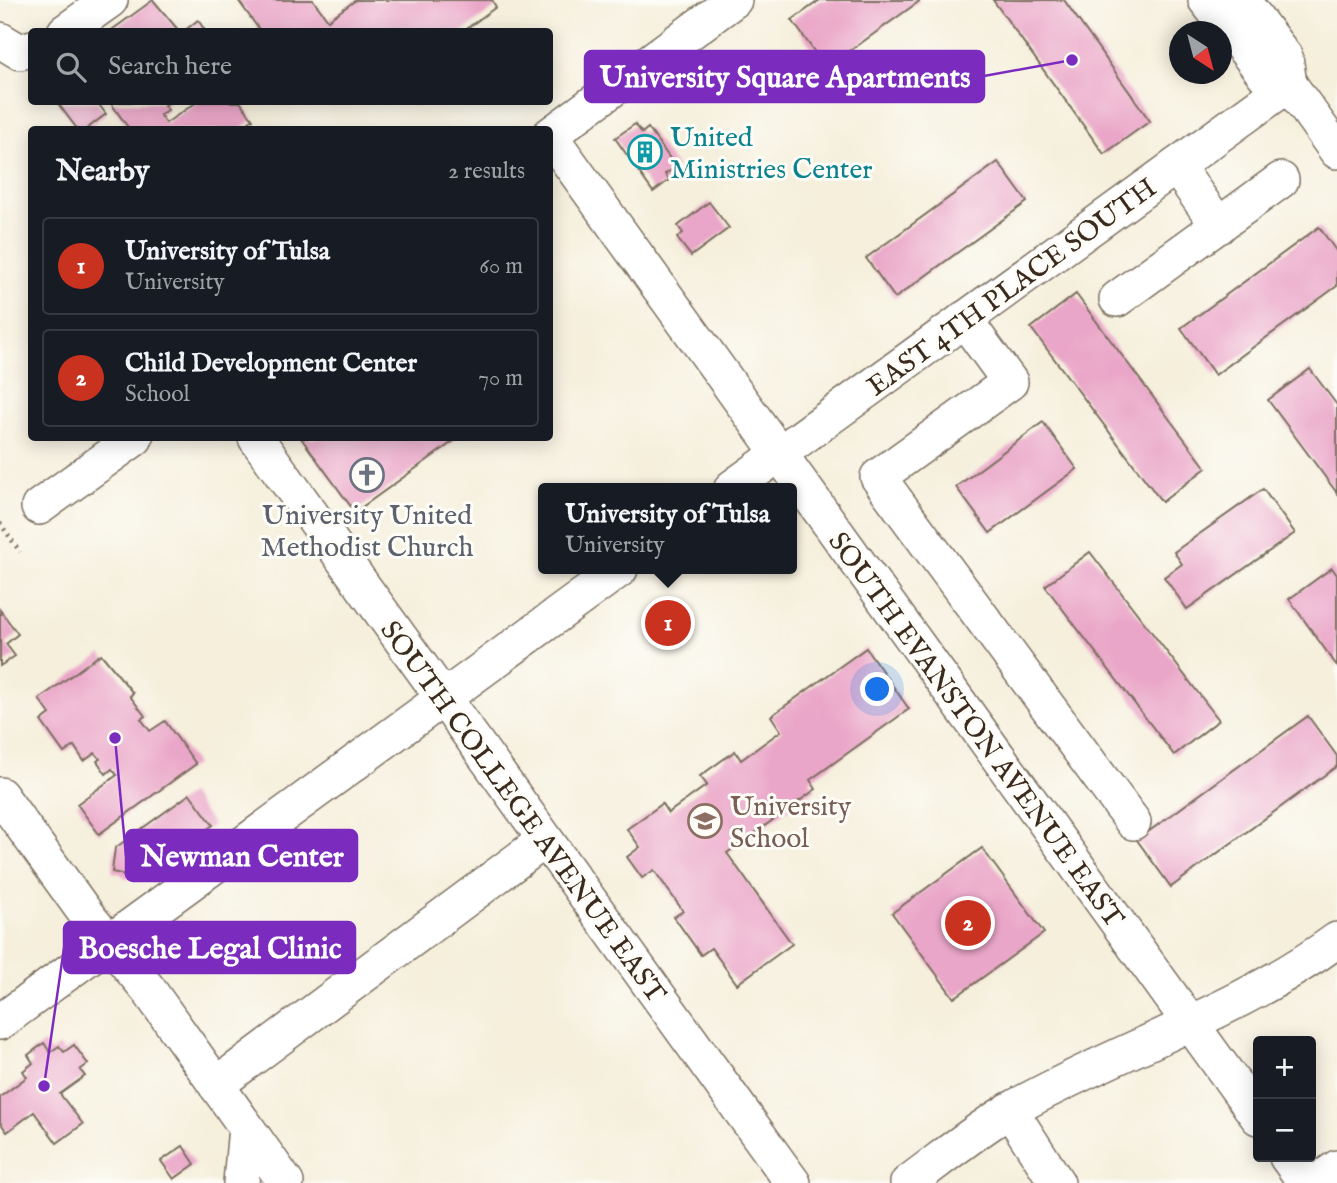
<!DOCTYPE html>
<html lang="en">
<head>
<meta charset="utf-8">
<style>
  :root { --surface:#171b24; --page:#242831; --text:#f1f3f6; --muted:#9ea1a6; --line:#363941; --accent:#c8321e }
  body { margin:0; font-family:"IM FELL English",serif; background:var(--page); color:var(--text) }
  .controls { position:absolute; right:21px; bottom:21px; display:grid; overflow:hidden; border-radius:7px; box-shadow:0 4px 18px #0003 }
  .controls button { width:63px; height:63px; display:grid; place-items:center; padding:0; border:0; border-bottom:2px solid var(--line); background:var(--surface); color:var(--text); font:35px sans-serif }
  .compass { position:absolute; left:1169px; top:21px; width:63px; height:63px; border-radius:50%; background:var(--surface); box-shadow:0 4px 18px #0003; rotate:144deg }
  .you { position:absolute; left:878px; top:690px; width:24px; height:24px; margin:-18px; border:5px solid #fff; border-radius:50%; background:#1a73e8; box-shadow:0 0 0 10px #1a73e833 }
  .badge { display:grid; place-items:center; width:46px; height:46px; border-radius:50%; background:var(--accent); color:#fff; font-size:23px; font-weight:700 }
  .pin { position:absolute; translate:-50% -50%; border:4px solid #fff; box-shadow:0 2px 7px #0006 }
  .popup { position:absolute; left:538px; top:483px; width:259px; height:91px; box-sizing:border-box; display:grid; place-content:center; border-radius:7px; background:var(--surface); filter:drop-shadow(0 2px 5px #0005); font-size:23px; white-space:nowrap; color:var(--muted) }
  .popup b { font-size:26px; color:var(--text) }
  .popup::after { content:''; position:absolute; left:50%; top:100%; margin-left:-14px; border:14px solid transparent; border-top-color:var(--surface) }
  .list { margin:0; padding:0; list-style:none }
  h2 { display:flex; justify-content:space-between; align-items:center; height:91px; margin:0; padding:0 28px; font-size:30px }
  h2 small { font-size:23px; font-weight:400; color:var(--muted) }
  .list li { display:grid; grid-template-columns:46px 1fr auto; gap:21px; align-items:center; box-sizing:border-box; height:98px; margin:0 14px 14px; padding:0 14px; border:2px solid var(--line); border-radius:7px }
  .list b { display:block; font-size:26px; white-space:nowrap }
  .list p { margin:0; font-size:23px; white-space:nowrap; color:var(--muted) }
  .list em { font-size:23px; font-style:normal; color:var(--muted) }
  .icon { flex:none; width:38px; height:38px; fill:none; stroke:currentColor; stroke-width:2; stroke-linecap:round; stroke-linejoin:round }
  .map { position:relative; flex:none; width:1337px; height:1183px; overflow:hidden }
  .search { position:absolute; background:var(--surface); box-shadow:0 4px 18px #0003; left:28px; top:28px; width:525px; height:77px; display:flex; align-items:center; gap:18px; box-sizing:border-box; padding:0 24px; border-radius:7px; color:var(--muted); font-size:26px }
  .panel { position:absolute; background:var(--surface); box-shadow:0 4px 18px #0003; left:28px; top:126px; width:525px; height:315px; border-radius:7px }
  .map>svg:first-child { display:block }
  .building { fill:#eaa6c8 }
  .lines { fill:none; stroke-linecap:round; stroke-linejoin:round }
  .minor-casing { stroke:#7c6f60; stroke-width:38 }
  .path { stroke:#7c6f60; stroke-width:4.5; stroke-dasharray:2 5; stroke-linecap:butt }
  .minor { stroke:#fff; stroke-width:35 }
  .labels { text-anchor:middle; stroke-width:6; stroke-linejoin:round; paint-order:stroke }
  .culture-label { font-size:28px; fill:#0d838f; stroke:#fdfcf7; text-anchor:start }
  .street-label { font-size:28px; fill:#3b2a1e; stroke:#fdfcf7 }
  .worship-label { font-size:28px; fill:#5b616d; stroke:#fdfcf7 }
  .education-label { font-size:28px; fill:#785e54; stroke:#fdfcf7; text-anchor:start }
  .leader { fill:none; stroke:#7b2cbf; stroke-width:2.5 }
  .callout-dot { fill:#7b2cbf; stroke:#fdfcf7; stroke-width:2.5 }
  .callout { fill:#7b2cbf; stroke:#7b2cbf; stroke-width:2.5 }
  .callout-label { font-size:30px; text-anchor:middle; font-weight:bold; fill:#fff }
</style>
</head>
<body>
<div class="map">
<svg width="1337" height="1183" viewBox="0 0 1337 1183">
  <rect width="100%" height="100%" fill="#fdfcf7"/>
  <filter id="ink" filterUnits="userSpaceOnUse"><feTurbulence type="fractalNoise" baseFrequency=".0143" numOctaves="2"/><feDisplacementMap in="SourceGraphic" scale="14" xChannelSelector="R" yChannelSelector="G"/><feConvolveMatrix kernelMatrix="1 2 1 2 8 2 1 2 1" color-interpolation-filters="sRGB"/></filter>
  <filter id="wash" filterUnits="userSpaceOnUse"><feTurbulence type="fractalNoise" baseFrequency=".00686" numOctaves="4" result="noise"/><feDisplacementMap in="SourceGraphic" scale="28" xChannelSelector="R" yChannelSelector="G"/><feGaussianBlur stdDeviation="1.57" result="paint"/><feColorMatrix in="noise" values="0 0 0 0 0 0 0 0 0 0 0 0 0 0 0 0 0 1.4 0 .05"/><feComposite in="paint" operator="in"/></filter>
  <g filter="url(#wash)">
    <rect width="100%" height="100%" fill="#f5efdc"/>
    <g id="blocks">
      <g class="building">
        <path d="M 153,0 L 180,32 L 109,32 Z"/>
        <path d="M 238,0 L 313,0 L 328,20 L 356,0 L 492,0 L 496,7 L 462,32 L 261,32 Z"/>
        <path d="M 820,0 L 921,0 L 826,68 L 792,20 Z"/>
        <path d="M 993,0 L 1064,0 L 1150,121 L 1104,154 Z"/>
        <path d="M 198,20 L 206,32 L 183,32 Z"/>
        <path d="M 57,102 L 97,102 L 106,114 L 85,130 L 78,130 Z"/>
        <path d="M 110,102 L 170,102 L 164,105 L 168,110 L 160,115 L 166,123 L 197,102 L 240,102 L 253,119 L 239,130 L 130,130 Z"/>
        <path d="M 635,124 L 642,133 L 648,128 L 676,167 L 665,174 L 669,180 L 653,192 L 615,138 Z"/>
        <path d="M 998,162 L 1027,202 L 895,298 L 866,258 Z"/>
        <path d="M 709,202 L 729,228 L 691,256 L 677,238 L 683,233 L 678,226 Z"/>
        <path d="M 1319,227 L 1337,252 L 1337,286 L 1215,375 L 1181,328 Z"/>
        <path d="M 1076,294 L 1206,468 L 1162,502 L 1031,328 Z"/>
        <path d="M 1310,369 L 1337,405 L 1337,493 L 1268,400 Z"/>
        <path d="M 1043,422 L 1077,469 L 990,533 L 956,487 Z"/>
        <path d="M 301,438 L 458,438 L 355,512 Z"/>
        <path d="M 1263,489 L 1295,533 L 1187,609 L 1164,577 L 1182,564 L 1174,552 Z"/>
        <path d="M 1090,552 L 1219,720 L 1174,755 L 1045,586 Z"/>
        <path d="M 1332,568 L 1337,575 L 1337,666 L 1289,599 Z"/>
        <path d="M 0,610 L 18,634 L 6,644 L 15,656 L 0,666 Z"/>
        <path d="M 866,648 L 909,709 L 810,780 L 816,789 L 727,853 L 792,944 L 737,984 L 711,948 L 701,955 L 674,917 L 683,911 L 654,870 L 642,878 L 627,857 L 640,847 L 627,829 L 662,804 L 668,813 L 707,785 L 700,776 L 735,751 L 741,760 L 781,731 L 771,716 Z"/>
        <path d="M 101,654 L 133,693 L 130,696 L 145,716 L 141,719 L 150,731 L 165,721 L 196,764 L 99,834 L 77,804 L 117,775 L 112,769 L 106,774 L 97,761 L 100,759 L 95,753 L 84,761 L 74,746 L 64,753 L 41,721 L 50,714 L 39,699 Z"/>
        <path d="M 1308,716 L 1337,756 L 1337,766 L 1171,887 L 1137,840 Z"/>
        <path d="M 190,794 L 213,825 L 177,851 L 173,847 L 145,867 L 143,878 L 126,879 L 121,874 L 112,872 L 115,848 Z"/>
        <path d="M 982,848 L 1044,933 L 954,998 L 892,913 Z"/>
        <path d="M 44,1043 L 50,1052 L 59,1046 L 64,1052 L 74,1045 L 88,1064 L 80,1070 L 85,1076 L 60,1094 L 83,1124 L 57,1143 L 34,1112 L 7,1132 L 0,1122 L 0,1097 L 27,1077 L 23,1071 L 33,1063 L 28,1055 Z"/>
        <path d="M 183,1146 L 195,1164 L 174,1179 L 161,1161 Z"/>
      </g>
    </g>
  </g>
  <g filter="url(#ink)">
    <use href="#blocks" fill-opacity="0" stroke="#7c6f60" stroke-width="2"/>
    <g class="lines">
      <g class="minor-casing">
        <g id="minor">
          <path d="M 1206,0 L 1265,75 L 1289,84"/>
          <path d="M 1242,0 L 1285,57 L 1289,84 L 1337,151"/>
          <path d="M 65,32 L 110,0"/>
          <path d="M 0,40 L 20,52 L 32,48"/>
          <path d="M 550,135 L 734,0"/>
          <path d="M 550,136 L 1258,1117"/>
          <path d="M 1176,166 L 1219,226"/>
          <path d="M 1117,299 L 1281,180"/>
          <path d="M 964,319 L 1010,382 L 878,477 L 1133,822"/>
          <path d="M 256,438 L 793,1183"/>
          <path d="M 732,488 L 1289,84"/>
          <path d="M 39,507 L 135,438"/>
          <path d="M 0,795 L 89,918 L 148,989 L 286,1183"/>
          <path d="M 0,1022 L 620,569"/>
          <path d="M 216,1085 L 545,840"/>
          <path d="M 1010,1110 L 1057,1183"/>
          <path d="M 1287,1157 L 1306,1183"/>
          <path d="M 241,1183 L 246,1127"/>
          <path d="M 908,1183 C 942,1158 976,1130 1012,1109 C 1119,1049 1237,1013 1337,940"/>
          <path d="M 1316,1183 L 1337,1168"/>
        </g>
      </g>
      <path class="path" d="M 0,523 L 20,552"/>
      <use href="#minor" class="minor"/>
    </g>
  </g>
  <defs>
    <g id="building-ring" transform="scale(1.75)"><circle r="9.5" fill="#fdfcf7" stroke="#0f9aa8" stroke-width="1.5"/><path d="M-4-6H4V6H1V3H-1V6H-4ZM-2.5-4.3h1.7v1.8h-1.7ZM.8-4.3h1.7v1.8H.8ZM-2.5-1h1.7V.8h-1.7ZM.8-1h1.7V.8H.8Z" fill="#0f9aa8"/></g>
    <g id="church-ring" transform="scale(1.75)"><circle r="9.5" fill="#fdfcf7" stroke="#6b7280" stroke-width="1.5"/><path d="M-1.2-6h2.4v3.5h3.3v2.4h-3.3V6h-2.4V-.1h-3.3v-2.4h3.3Z" fill="#6b7280"/></g>
    <g id="school-ring" transform="scale(1.75)"><circle r="9.5" fill="#fdfcf7" stroke="#8d6e63" stroke-width="1.5"/><path d="M0-5L7-2L0 1L-7-2ZM-4 1L0 2.5L4 1V4Q0 6-4 4Z" fill="#8d6e63"/></g>
  </defs>
  <g fill-rule="evenodd">
    <use href="#building-ring" x="645" y="152"/>
    <use href="#church-ring" x="367" y="475"/>
    <use href="#school-ring" x="705" y="821"/>
  </g>
  <g class="labels">
    <g class="culture-label">
      <text x="670" y="146">United<tspan x="670" dy="32">Ministries Center</tspan></text>
    </g>
    <g class="street-label">
      <text transform="translate(1011 286) rotate(-36)" y="10">EAST 4TH PLACE SOUTH</text>
      <text transform="translate(977 729) rotate(54)" y="10">SOUTH EVANSTON AVENUE EAST</text>
      <text transform="translate(524 811) rotate(54)" y="10">SOUTH COLLEGE AVENUE EAST</text>
    </g>
    <g class="worship-label">
      <text x="367" y="524">University United<tspan x="367" dy="32">Methodist Church</tspan></text>
    </g>
    <g class="education-label">
      <text x="730" y="815">University<tspan x="730" dy="32">School</tspan></text>
    </g>
  </g>
  <path class="leader" d="M1072 60L984 76M115 738L126 856M44 1086L64 948"/>
  <g class="callout-dot">
    <circle cx="1072" cy="60" r="7"/>
    <circle cx="115" cy="738" r="7"/>
    <circle cx="44" cy="1086" r="7"/>
  </g>
  <g class="callout">
    <rect x="585" y="51" width="399" height="51" rx="7"/>
    <rect x="126" y="830" width="231" height="51" rx="7"/>
    <rect x="64" y="922" width="291" height="51" rx="7"/>
  </g>
  <g class="callout-label">
    <text x="785" y="87">University Square Apartments</text>
    <text x="242" y="866">Newman Center</text>
    <text x="210" y="958">Boesche Legal Clinic</text>
  </g>
</svg>
<div class="controls">
<button>+</button>
<button>−</button>
</div>
<svg class="compass" viewBox="-18 -18 36 36"><path d="M0-13l5 13h-10z" fill="#e53935"/><path d="M0 13l5-13h-10z" fill="#9ea1a6"/></svg>
<div class="you"></div>
<div class="pin badge" style="left:668px;top:623px">1</div>
<div class="popup"><b>University of Tulsa</b>University</div>
<div class="pin badge" style="left:968px;top:923px">2</div>
<div class="search"><svg class="icon" aria-label="search" viewBox="0 0 24 24"><circle cx="10" cy="10" r="6"/><path d="M15 15l6 6"/></svg>Search here</div>
<section class="panel">
<h2>Nearby<small>2 results</small></h2>
<ul class="list">
<li><span class="badge">1</span><div><b>University of Tulsa</b><p>University</p></div><em>60 m</em></li>
<li><span class="badge">2</span><div><b>Child Development Center</b><p>School</p></div><em>70 m</em></li>
</ul>
</section>
</div>
</body>
</html>
